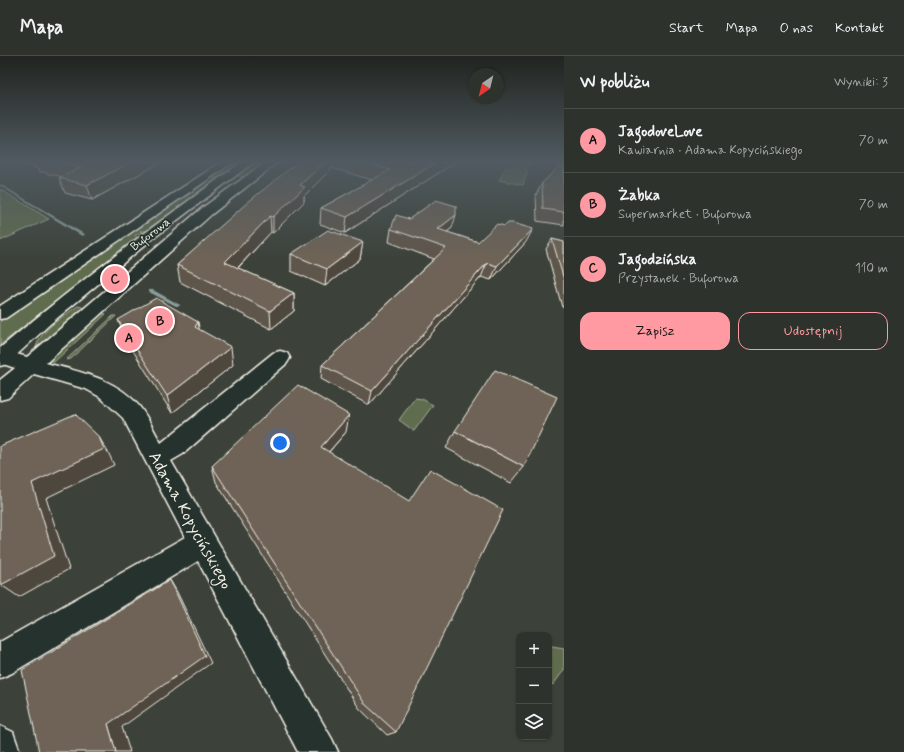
<!DOCTYPE html>
<html lang="pl">
<head>
<meta charset="utf-8">
<style>
  :root { --surface:#2d322c; --page:#393e38; --text:#f1f3f6; --muted:#a7aaa9; --line:#484d48; --accent:#ff9aa2 }
  body { margin:0; font-family:Mynerve,sans-serif; background:var(--page); color:var(--text) }
  .controls { position:absolute; right:12px; bottom:12px; display:grid; overflow:hidden; border-radius:8px; box-shadow:0 1px 3px #0004 }
  .controls button { width:36px; height:36px; display:grid; place-items:center; padding:0; border:0; border-bottom:1px solid var(--line); background:var(--surface); color:var(--text); font:20px sans-serif }
  .compass { position:absolute; left:468px; top:12px; width:36px; height:36px; border-radius:50%; background:var(--surface); box-shadow:0 1px 3px #0004; rotate:215deg }
  .you { position:absolute; left:280px; top:387px; width:14px; height:14px; margin:-10px; border:3px solid #fff; border-radius:50%; background:#1a73e8; box-shadow:0 0 0 6px #1a73e833 }
  .badge { display:grid; place-items:center; width:26px; height:26px; border-radius:50%; background:var(--accent); color:#111; font-size:13px; font-weight:700 }
  .pin { position:absolute; translate:-50% -50%; border:2px solid #fff; box-shadow:0 1px 4px #0006 }
  .list { margin:0; padding:0; list-style:none }
  h2 { display:flex; justify-content:space-between; align-items:center; height:52px; margin:0; padding:0 16px; font-size:17px }
  h2 small { font-size:13px; font-weight:400; color:var(--muted) }
  .list li { display:grid; grid-template-columns:26px 1fr auto; gap:12px; align-items:center; box-sizing:border-box; height:64px; padding:0 16px; border-top:1px solid var(--line) }
  .list b { display:block; font-size:15px; white-space:nowrap }
  .list p { margin:0; font-size:13px; white-space:nowrap; color:var(--muted) }
  .list em { font-size:13px; font-style:normal; color:var(--muted) }
  .actions { display:flex; gap:8px; padding:12px 16px }
  .actions a { flex:1; padding:9px 0; border:1px solid var(--accent); border-radius:12px; text-align:center; font-size:14px; color:var(--accent) }
  .actions .main { background:var(--accent); color:#111 }
  .icon { flex:none; width:22px; height:22px; fill:none; stroke:currentColor; stroke-width:2; stroke-linecap:round; stroke-linejoin:round }
  .map { position:relative; flex:none; width:564px; height:696px; overflow:hidden }
  header { display:flex; align-items:center; gap:24px; box-sizing:border-box; height:56px; padding:0 20px; background:var(--surface); border-bottom:1px solid var(--line) }
  header strong { font-size:19px }
  nav { display:flex; gap:22px; margin-inline-start:auto; font-size:14px }
  main { display:flex }
  aside { flex:1; background:var(--surface) }
  .map>svg:first-child { display:block }
  .green { fill:#5e6c4e; stroke:#a9ae9b }
  .lines { fill:none; stroke-linecap:round; stroke-linejoin:round }
  .stream { fill:#8a9f9b; fill-rule:evenodd }
  .minor-casing { stroke:#f4f1e8; stroke-width:3 }
  .major-casing { stroke:#f4f1e8; stroke-width:3 }
  .minor { fill:#26332d; fill-rule:evenodd }
  .major { fill:#26332d; fill-rule:evenodd }
  .wall { fill:#5f564b; stroke:#f4f1e8 }
  .shaded-wall { fill:#4d463d; stroke:#f4f1e8 }
  .building { fill:#6e6457; stroke:#f4f1e8 }
  .labels { text-anchor:middle; stroke-width:3.5; stroke-linejoin:round; paint-order:stroke }
  .far-street-label { font-size:12px; fill:#f4f1e8; stroke:#26332d }
  .near-street-label { font-size:17px; fill:#f4f1e8; stroke:#26332d }
</style>
</head>
<body>
<header>
<strong>Mapa</strong>
<nav><a>Start</a><a>Mapa</a><a>O nas</a><a>Kontakt</a></nav>
</header>
<main>
<div class="map">
<svg width="564" height="696" viewBox="0 0 564 696">
  <rect width="100%" height="100%" fill="#3c423a"/>
  <filter id="ink" filterUnits="userSpaceOnUse"><feTurbulence type="fractalNoise" baseFrequency=".025" numOctaves="2"/><feDisplacementMap in="SourceGraphic" scale="8" xChannelSelector="R" yChannelSelector="G"/><feConvolveMatrix kernelMatrix="1 2 1 2 8 2 1 2 1" color-interpolation-filters="sRGB"/></filter>
  <g filter="url(#ink)">
    <g class="green">
      <path d="M 236,105 L 243,105 L 218,122 L 215,121 L 214,122 L 217,123 L 145,175 L 140,175 L 143,176 L 135,179 L 137,181 L 0,289 L 0,265 L 49,234 L 48,233 Z"/>
      <path d="M 258,105 L 268,105 L 246,121 L 237,120 Z"/>
      <path d="M 520,105 L 531,105 L 525,114 L 528,115 L 523,129 L 499,124 L 506,111 L 511,112 Z"/>
      <path d="M 0,133 L 49,163 L 0,185 Z"/>
      <path d="M 78,250 L 85,252 L 35,296 C 37,275 63,261 78,250 Z"/>
      <path d="M 99,256 L 106,258 L 54,306 L 46,304 Z"/>
      <path d="M 113,260 L 116,260 L 71,303 L 66,304 Z"/>
      <path d="M 415,342 L 422,343 L 433,349 L 414,375 L 399,364 Z"/>
      <path d="M 549,587 L 552,590 L 564,592 L 564,614 L 553,629 L 549,625 Z"/>
    </g>
    <g class="lines">
      <g class="stream">
        <path d="M 0,128 L 84,178 L 85,179 L 82,180 L 0,130 Z"/>
        <path d="M 149,234 L 153,234 L 180,249 L 180,250 L 176,250 L 149,236 Z"/>
      </g>
      <g class="minor-casing">
        <g id="minor">
          <path d="M 223,105 L 235,105 L 6,262 L 0,263 L 0,250 Z"/>
          <path d="M 267,105 L 279,105 L 212,158 L 46,307 C 79,316 116,322 139,350 C 148,361 154,375 161,387 L 273,297 L 280,295 L 287,297 L 290,302 L 287,307 L 183,398 L 171,405 L 332,683 L 338,696 L 298,696 L 198,505 L 12,617 L 0,622 L 0,586 L 185,481 L 123,362 L 100,341 L 86,333 L 34,318 L 8,342 L 0,344 L 0,324 L 15,312 L 0,307 L 0,295 L 3,294 L 27,301 L 202,152 Z"/>
          <path d="M 0,670 L 13,676 L 20,696 L 0,696 Z"/>
        </g>
      </g>
      <g class="major-casing">
        <path id="major" d="M 243,105 L 255,105 L 151,184 L 50,268 L 7,308 L 0,310 L 0,292 C 78,226 160,165 243,105 Z"/>
      </g>
      <use href="#minor" class="minor"/>
      <use href="#major" class="major"/>
    </g>
    <g class="wall">
      <path d="M 10,105 L 163,105 L 92,144 L 65,137 L 59,122 L 63,121 L 38,115 L 37,112 Z"/>
      <path d="M 299,105 L 457,105 L 345,177 L 320,168 L 321,152 L 372,124 L 332,112 L 304,140 L 304,146 L 273,177 L 271,176 L 238,212 L 294,237 L 294,255 L 271,273 L 180,226 L 177,209 Z"/>
      <path d="M 564,106 L 564,169 L 537,165 L 536,139 L 542,127 Z"/>
      <path d="M 409,163 L 452,172 L 447,176 L 478,186 L 526,186 L 491,224 L 481,221 L 369,349 L 321,323 L 322,309 L 434,203 L 389,186 L 391,173 Z"/>
      <path d="M 552,183 L 564,186 L 564,251 L 562,251 L 546,193 Z"/>
      <path d="M 363,186 L 360,203 L 325,230 L 291,215 L 291,198 Z"/>
      <path d="M 118,264 L 199,273 L 233,309 L 172,357 L 125,282 Z"/>
      <path d="M 455,375 L 524,411 L 511,427 L 446,392 Z"/>
      <path d="M 346,376 L 329,396 L 396,676 L 387,679 L 359,652 L 216,426 L 212,410 Z"/>
    </g>
    <g class="shaded-wall">
      <path d="M 133,105 L 163,105 L 92,144 L 87,129 Z"/>
      <path d="M 326,105 L 333,105 L 332,112 L 304,140 L 304,146 L 273,177 L 273,161 L 300,129 Z"/>
      <path d="M 439,105 L 457,105 L 345,177 L 347,161 Z"/>
      <path d="M 456,159 L 452,172 L 434,186 L 438,173 Z"/>
      <path d="M 270,160 L 271,176 L 227,223 L 225,206 Z"/>
      <path d="M 533,173 L 526,186 L 491,224 L 497,210 Z"/>
      <path d="M 363,186 L 360,203 L 325,230 L 327,213 Z"/>
      <path d="M 487,207 L 481,221 L 369,349 L 372,335 Z"/>
      <path d="M 294,237 L 294,255 L 271,273 L 270,255 Z"/>
      <path d="M 198,266 L 201,283 L 195,271 Z"/>
      <path d="M 231,291 L 233,309 L 172,357 L 167,340 Z"/>
      <path d="M 349,359 L 346,376 L 319,407 L 321,391 Z"/>
      <path d="M 99,381 L 109,398 L 114,409 L 46,442 L 69,513 L 19,541 L 1,529 L 32,427 Z"/>
      <path d="M 170,524 L 177,536 L 211,607 L 122,671 L 130,696 L 116,696 L 108,668 Z"/>
    </g>
    <g class="building">
      <path d="M 53,105 L 133,105 L 87,129 L 59,122 L 81,112 Z"/>
      <path d="M 299,105 L 326,105 L 300,129 L 305,131 L 273,161 L 270,160 L 225,206 L 294,237 L 270,255 L 177,209 L 248,146 Z"/>
      <path d="M 359,105 L 439,105 L 347,161 L 321,152 L 390,114 Z"/>
      <path d="M 564,106 L 564,156 L 543,153 L 542,127 Z"/>
      <path d="M 436,144 L 456,150 L 456,159 L 438,173 L 478,186 L 497,168 L 505,170 L 508,167 L 513,167 L 533,173 L 497,210 L 487,207 L 372,335 L 322,309 L 446,192 L 391,173 L 396,159 L 409,163 Z"/>
      <path d="M 328,174 L 363,186 L 327,213 L 291,198 Z"/>
      <path d="M 552,183 L 564,186 L 564,224 Z"/>
      <path d="M 156,242 L 198,266 L 195,271 L 231,291 L 167,340 L 118,264 Z"/>
      <path d="M 495,314 L 557,341 L 524,411 L 455,375 Z"/>
      <path d="M 298,329 L 349,359 L 321,391 L 409,445 L 430,413 L 503,454 L 396,676 L 365,648 L 212,410 Z"/>
      <path d="M 75,358 L 99,381 L 104,393 L 32,427 L 54,500 L 1,529 L 0,525 L 0,390 Z"/>
      <path d="M 170,524 L 205,600 L 108,668 L 116,696 L 39,696 L 22,614 Z"/>
    </g>
  </g>
  <linearGradient id="sky" x2="0" y2="1"><stop stop-color="#212420"/><stop offset="0.52" stop-color="#505a60"/><stop offset="1" stop-color="#505a60" stop-opacity="0"/></linearGradient>
  <rect width="564" height="203" fill="url(#sky)"/>
  <g class="labels">
    <g class="far-street-label">
      <text transform="translate(150 178) rotate(-38)" y="4">Buforowa</text>
    </g>
    <g class="near-street-label">
      <text transform="translate(191 464) rotate(61)" y="6">Adama Kopycińskiego</text>
    </g>
  </g>
</svg>
<div class="controls">
<button>+</button>
<button>−</button>
<button><svg class="icon" aria-label="layers" viewBox="0 0 24 24"><path d="M12 4l9 5-9 5-9-5zM3 14l9 5 9-5"/></svg></button>
</div>
<svg class="compass" viewBox="-18 -18 36 36"><path d="M0-13l5 13h-10z" fill="#e53935"/><path d="M0 13l5-13h-10z" fill="#a7aaa9"/></svg>
<div class="you"></div>
<div class="pin badge" style="left:129px;top:282px">A</div>
<div class="pin badge" style="left:160px;top:265px">B</div>
<div class="pin badge" style="left:115px;top:223px">C</div>
</div>
<aside>
<h2>W pobliżu<small>Wyniki: 3</small></h2>
<ul class="list">
<li><span class="badge">A</span><div><b>JagodoveLove</b><p>Kawiarnia · Adama Kopycińskiego</p></div><em>70 m</em></li>
<li><span class="badge">B</span><div><b>Żabka</b><p>Supermarket · Buforowa</p></div><em>70 m</em></li>
<li><span class="badge">C</span><div><b>Jagodzińska</b><p>Przystanek · Buforowa</p></div><em>110 m</em></li>
</ul>
<div class="actions"><a class="main">Zapisz</a><a>Udostępnij</a></div>
</aside>
</main>
</body>
</html>
